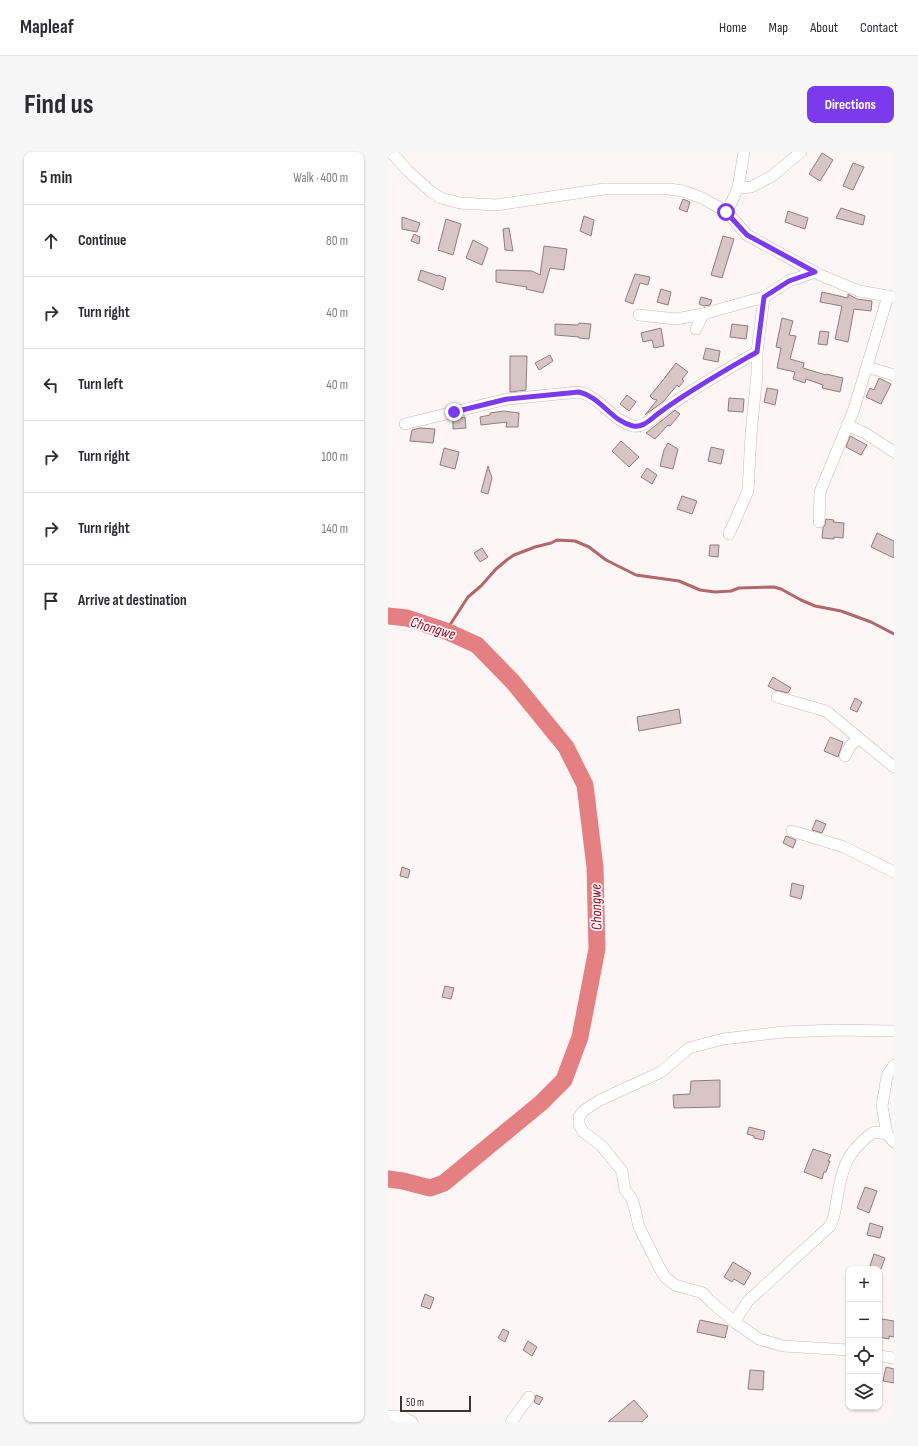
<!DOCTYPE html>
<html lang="en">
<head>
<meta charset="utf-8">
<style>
  :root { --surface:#fff; --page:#f7f7f7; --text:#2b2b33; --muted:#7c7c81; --line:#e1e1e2; --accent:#7c3aed }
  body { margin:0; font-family:"Sofia Sans Condensed",sans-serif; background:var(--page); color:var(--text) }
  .controls { position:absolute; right:12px; bottom:12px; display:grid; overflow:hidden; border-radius:8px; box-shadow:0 1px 3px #0004 }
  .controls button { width:36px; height:36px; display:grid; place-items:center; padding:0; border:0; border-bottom:1px solid var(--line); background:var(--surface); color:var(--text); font:20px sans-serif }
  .scale { position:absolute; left:12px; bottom:10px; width:71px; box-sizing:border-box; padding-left:4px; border:2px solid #3b3434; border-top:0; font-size:11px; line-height:14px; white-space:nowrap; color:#3b3434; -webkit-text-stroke:3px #fef6f6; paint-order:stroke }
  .stop { position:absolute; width:12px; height:12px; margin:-9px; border:3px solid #7c3aed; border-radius:50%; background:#fff }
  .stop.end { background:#7c3aed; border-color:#fff; box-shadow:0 1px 4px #0008 }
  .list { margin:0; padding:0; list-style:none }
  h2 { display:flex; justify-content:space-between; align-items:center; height:52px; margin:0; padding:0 16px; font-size:17px }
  h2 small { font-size:13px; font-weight:400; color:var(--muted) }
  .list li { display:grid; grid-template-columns:26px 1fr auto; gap:12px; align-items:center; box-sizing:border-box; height:72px; padding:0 16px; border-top:1px solid var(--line) }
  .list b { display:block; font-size:15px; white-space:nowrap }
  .list em { font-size:13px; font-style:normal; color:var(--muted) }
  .icon { flex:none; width:22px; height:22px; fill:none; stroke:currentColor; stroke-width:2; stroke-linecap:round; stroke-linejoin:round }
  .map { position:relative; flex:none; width:506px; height:1270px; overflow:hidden; border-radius:8px }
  header { display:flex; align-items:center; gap:24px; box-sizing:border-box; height:56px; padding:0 20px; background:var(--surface); border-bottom:1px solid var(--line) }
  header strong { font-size:19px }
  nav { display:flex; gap:22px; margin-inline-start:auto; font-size:14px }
  .intro { display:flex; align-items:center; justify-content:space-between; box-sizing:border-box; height:96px; padding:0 24px }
  h1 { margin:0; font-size:28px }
  .button { padding:10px 18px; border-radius:8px; background:var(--accent); color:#fff; font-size:14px; font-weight:700 }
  main { display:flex; gap:24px; padding:0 24px }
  aside { flex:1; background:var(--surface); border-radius:8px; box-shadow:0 1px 3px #0004 }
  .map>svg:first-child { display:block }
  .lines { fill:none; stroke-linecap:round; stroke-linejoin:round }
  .stream { stroke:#b1686b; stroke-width:3 }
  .river { stroke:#e47f82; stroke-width:17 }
  .building { fill:#d8c6c6; stroke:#8e7d7c }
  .street-casing { stroke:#c9b7b7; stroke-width:12 }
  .street { stroke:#fff; stroke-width:11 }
  .route { stroke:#7c3aed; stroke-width:5 }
  .labels { text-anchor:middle; stroke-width:3.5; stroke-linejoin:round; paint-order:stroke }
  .water-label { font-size:15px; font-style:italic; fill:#8a0e26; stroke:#fef6f6 }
</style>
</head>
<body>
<header>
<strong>Mapleaf</strong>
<nav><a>Home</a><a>Map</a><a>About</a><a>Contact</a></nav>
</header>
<div class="intro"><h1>Find us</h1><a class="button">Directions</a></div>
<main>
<aside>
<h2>5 min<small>Walk · 400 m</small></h2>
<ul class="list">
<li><svg class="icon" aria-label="ahead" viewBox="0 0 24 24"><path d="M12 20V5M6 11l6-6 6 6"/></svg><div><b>Continue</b></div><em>80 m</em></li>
<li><svg class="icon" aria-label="right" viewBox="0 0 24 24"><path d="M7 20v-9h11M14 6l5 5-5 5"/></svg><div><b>Turn right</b></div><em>40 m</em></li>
<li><svg class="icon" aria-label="left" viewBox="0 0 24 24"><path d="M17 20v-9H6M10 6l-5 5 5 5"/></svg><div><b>Turn left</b></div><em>40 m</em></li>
<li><svg class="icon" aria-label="right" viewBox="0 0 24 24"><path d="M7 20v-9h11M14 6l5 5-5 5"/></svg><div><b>Turn right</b></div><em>100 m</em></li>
<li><svg class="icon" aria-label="right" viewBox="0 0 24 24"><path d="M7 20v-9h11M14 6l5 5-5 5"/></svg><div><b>Turn right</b></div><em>140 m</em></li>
<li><svg class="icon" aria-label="arrive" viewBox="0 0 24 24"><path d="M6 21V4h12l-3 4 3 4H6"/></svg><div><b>Arrive at destination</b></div></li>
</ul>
</aside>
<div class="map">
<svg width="506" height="1270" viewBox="0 0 506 1270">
  <rect width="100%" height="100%" fill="#fef6f6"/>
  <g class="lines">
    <path class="stream" d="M 58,479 L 80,445 L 93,434 L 108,417 L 120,407 L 126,403 L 147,395 L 163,391 L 169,388 L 187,389 L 201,395 L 218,408 L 248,423 L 291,429 L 312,438 L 327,440 L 343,439 L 351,436 L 386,435 L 393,437 L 413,448 L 427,454 L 453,459 L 483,470 L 506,482"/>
    <path class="river" d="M 0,464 L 19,466 L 58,479 L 89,493 L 125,530 L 178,595 L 197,633 L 207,715 L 209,797 L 192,885 L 176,928 L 153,951 L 56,1031 L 42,1036 L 15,1029 L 0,1027"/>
  </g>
  <g class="building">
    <path d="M 434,1 L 445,8 L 432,29 L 421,22 Z"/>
    <path d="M 465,11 L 476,15 L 465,38 L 455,34 Z"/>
    <path d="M 295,47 L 302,50 L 299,60 L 291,57 Z"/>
    <path d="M 453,56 L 477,64 L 475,73 L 448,66 Z"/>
    <path d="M 400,59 L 420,66 L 417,77 L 397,70 Z"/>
    <path d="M 196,64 L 206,68 L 203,84 L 192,79 Z"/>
    <path d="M 14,65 L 32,71 L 29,80 L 14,77 Z"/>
    <path d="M 58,67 L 73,72 L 65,103 L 50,98 Z"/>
    <path d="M 121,76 L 125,99 L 117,98 L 115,77 Z"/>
    <path d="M 26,82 L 32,85 L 31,92 L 23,89 Z"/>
    <path d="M 335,84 L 346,87 L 334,126 L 323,123 Z"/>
    <path d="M 85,88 L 100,96 L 94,113 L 78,106 Z"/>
    <path d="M 156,94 L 179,97 L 176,118 L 162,116 L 155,141 L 138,137 L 139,135 L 108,130 L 108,118 L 144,119 L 152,123 Z"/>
    <path d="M 33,118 L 50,124 L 50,123 L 58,126 L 55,138 L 30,128 Z"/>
    <path d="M 247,122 L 262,125 L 260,133 L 252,131 L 245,152 L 237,149 Z"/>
    <path d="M 273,137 L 283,140 L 280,153 L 269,150 Z"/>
    <path d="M 434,140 L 460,146 L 460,142 L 469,147 L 484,149 L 483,159 L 466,157 L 460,190 L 447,187 L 454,154 L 432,150 Z"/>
    <path d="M 313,145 L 324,148 L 322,153 L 316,154 L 311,152 Z"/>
    <path d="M 394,166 L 405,169 L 401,183 L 408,184 L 402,207 L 416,211 L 415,216 L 438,223 L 438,222 L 455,226 L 452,240 L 434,236 L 435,233 L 418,227 L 417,231 L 405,227 L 407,220 L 389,216 L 393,196 L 388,195 Z"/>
    <path d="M 191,171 L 203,172 L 201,187 L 191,186 L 191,185 L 167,183 L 167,172 L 190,173 Z"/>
    <path d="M 344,172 L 360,174 L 358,187 L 342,185 Z"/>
    <path d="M 273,176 L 276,194 L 266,196 L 264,188 L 255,190 L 253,181 Z"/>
    <path d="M 432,179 L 441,180 L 439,193 L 430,192 Z"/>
    <path d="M 318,196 L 332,199 L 330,210 L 315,207 Z"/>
    <path d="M 162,203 L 165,209 L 151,218 L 147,211 Z"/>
    <path d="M 122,204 L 139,204 L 138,238 L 122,240 Z"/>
    <path d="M 288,211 L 300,220 L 294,227 L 296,229 L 291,235 L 289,233 L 276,249 L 257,263 L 269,248 L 265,247 L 262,244 L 275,228 Z"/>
    <path d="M 491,226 L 503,232 L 493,252 L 478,245 L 482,236 L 486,238 Z"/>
    <path d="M 379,236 L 390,238 L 387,253 L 376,250 Z"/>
    <path d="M 239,243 L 248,250 L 241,259 L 232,252 Z"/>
    <path d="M 341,246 L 356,247 L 355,260 L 340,259 Z"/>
    <path d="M 287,258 L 292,262 L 282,274 L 280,273 L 267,287 L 258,281 Z"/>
    <path d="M 116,259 L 131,261 L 130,275 L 118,275 L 119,270 L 93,273 L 92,265 L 102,263 L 102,261 Z"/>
    <path d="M 77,265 L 78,276 L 65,277 L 65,268 Z"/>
    <path d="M 32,276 L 47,277 L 45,291 L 22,289 L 24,278 Z"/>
    <path d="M 462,284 L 479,293 L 473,303 L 458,295 Z"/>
    <path d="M 233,289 L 251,305 L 241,315 L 224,299 Z"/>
    <path d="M 280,291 L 290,297 L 285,317 L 272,314 L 276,298 Z"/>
    <path d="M 323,295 L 336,298 L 333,312 L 320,309 Z"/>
    <path d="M 56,296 L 71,300 L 67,317 L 52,313 Z"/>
    <path d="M 100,314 L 104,326 L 100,342 L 93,340 Z"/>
    <path d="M 259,316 L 269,323 L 264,332 L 253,325 Z"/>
    <path d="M 294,344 L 309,349 L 304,362 L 289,357 Z"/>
    <path d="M 438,367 L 446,368 L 445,370 L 456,371 L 455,386 L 446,385 L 446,387 L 434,386 L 435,376 L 437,373 Z"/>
    <path d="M 489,381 L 506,389 L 506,406 L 483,395 Z"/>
    <path d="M 322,393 L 331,393 L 330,405 L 321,404 Z"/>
    <path d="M 94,396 L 100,405 L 92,410 L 86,401 Z"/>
    <path d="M 385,525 L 403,536 L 400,541 L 387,538 L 380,534 Z"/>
    <path d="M 467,546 L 474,550 L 469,560 L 462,557 Z"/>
    <path d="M 291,557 L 293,571 L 251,579 L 249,565 Z"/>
    <path d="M 442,585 L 455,590 L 450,605 L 436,599 Z"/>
    <path d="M 428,668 L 438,672 L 434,681 L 424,678 Z"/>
    <path d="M 398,684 L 408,688 L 405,696 L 395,691 Z"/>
    <path d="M 14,715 L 22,718 L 20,726 L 12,724 Z"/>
    <path d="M 404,731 L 416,734 L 413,747 L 402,744 Z"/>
    <path d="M 57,834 L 66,836 L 63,847 L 54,845 Z"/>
    <path d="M 332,928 L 332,955 L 286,956 L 285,943 L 302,942 L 303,929 Z"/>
    <path d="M 361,975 L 377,979 L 375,988 L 366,986 L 366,984 L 359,982 Z"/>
    <path d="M 425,997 L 443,1003 L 440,1009 L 442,1009 L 438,1020 L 436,1020 L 434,1027 L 416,1020 Z"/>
    <path d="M 477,1035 L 489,1039 L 481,1061 L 469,1056 Z"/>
    <path d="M 482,1071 L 495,1075 L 492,1086 L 479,1083 Z"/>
    <path d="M 486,1102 L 497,1106 L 493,1117 L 481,1117 Z"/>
    <path d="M 345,1110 L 363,1121 L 356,1133 L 346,1127 L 344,1130 L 336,1125 Z"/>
    <path d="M 37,1142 L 46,1146 L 42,1157 L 33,1154 Z"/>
    <path d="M 494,1167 L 506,1169 L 506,1185 L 501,1184 L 501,1187 L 491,1185 Z"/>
    <path d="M 312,1168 L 340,1174 L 337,1186 L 309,1180 Z"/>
    <path d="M 115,1177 L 121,1180 L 117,1190 L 110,1186 Z"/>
    <path d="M 140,1189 L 149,1195 L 144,1204 L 135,1198 Z"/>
    <path d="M 498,1215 L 506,1217 L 506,1231 L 495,1229 Z"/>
    <path d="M 362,1218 L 376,1219 L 375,1238 L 360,1237 Z"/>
    <path d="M 148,1243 L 155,1246 L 151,1253 L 146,1250 Z"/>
    <path d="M 246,1248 L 260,1264 L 254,1270 L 220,1270 Z"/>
  </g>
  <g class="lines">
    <g class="street-casing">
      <g id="street">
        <path d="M 3,0 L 20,19 L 42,39 L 53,46 L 72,51 L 108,53 L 216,37 L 281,37 L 295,39 L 314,46 L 339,60 L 359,83 L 432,123 L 471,139 L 506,145"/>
        <path d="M 350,36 L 363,35 L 384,24 L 413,0"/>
        <path d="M 339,60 L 350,36 L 356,0"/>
        <path d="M 251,163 L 288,167 L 315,162 L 376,145 L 401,129 L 427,120"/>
        <path d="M 308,177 L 315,162"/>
        <path d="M 479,215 L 506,223"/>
        <path d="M 17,272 L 119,247 L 191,240 C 213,245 223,268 245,274 C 255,276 263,267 271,261 C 302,238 336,219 369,200"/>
        <path d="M 459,273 L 477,281 L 506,300"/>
        <path d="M 431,370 L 432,340 L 465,260 L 500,144"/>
        <path d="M 341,382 L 360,339 L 363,282 L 369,222 L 369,200 L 376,145"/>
        <path d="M 389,545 L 438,559 L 506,615"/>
        <path d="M 457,604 L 462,594 L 471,586"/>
        <path d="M 404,679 L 456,695 L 506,720"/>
        <path d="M 506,913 L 499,924 L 494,954 L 499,982 L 506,990"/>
        <path d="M 348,1171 L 350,1164 L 360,1149 L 442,1074 C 447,1066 447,1057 449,1047 C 454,1016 458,1001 484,981 L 487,980 L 499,982"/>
        <path d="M 461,1198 L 395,1194 L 371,1187 L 348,1171 L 322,1149 L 315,1141 L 287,1133 L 278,1126 L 271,1115 L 251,1075 L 247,1057 L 244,1047 L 237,1038 L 234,1019 L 213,993 L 195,980 L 191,972 L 191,965 L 195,959 L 212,948 L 273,920 L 301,896 L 335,887 L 396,880 L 448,878 L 506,879"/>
        <path d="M 491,1204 L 506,1206"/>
        <path d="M 0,1264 L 15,1265 L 24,1270"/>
        <path d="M 123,1270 L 141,1245"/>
      </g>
    </g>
    <use href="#street" class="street"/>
  </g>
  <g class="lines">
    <path class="route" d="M 66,260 L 119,247 L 191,240 C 213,245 223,269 245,274 C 255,276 263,267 271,261 C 302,238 336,219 369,200 L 376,145 L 401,129 L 427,120 L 359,83 L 338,60"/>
  </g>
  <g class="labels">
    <g class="water-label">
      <text transform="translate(45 476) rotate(17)" y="5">Chongwe</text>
      <text transform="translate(208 755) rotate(-91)" y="5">Chongwe</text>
    </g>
  </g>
</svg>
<div class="controls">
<button>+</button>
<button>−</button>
<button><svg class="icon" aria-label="locate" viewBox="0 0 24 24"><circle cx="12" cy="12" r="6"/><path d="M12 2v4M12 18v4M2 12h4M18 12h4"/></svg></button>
<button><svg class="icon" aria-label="layers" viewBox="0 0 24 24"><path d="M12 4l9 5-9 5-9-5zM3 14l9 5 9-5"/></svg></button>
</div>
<div class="scale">50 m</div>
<div class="stop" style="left:338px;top:60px"></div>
<div class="stop end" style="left:66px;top:260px"></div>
</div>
</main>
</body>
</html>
